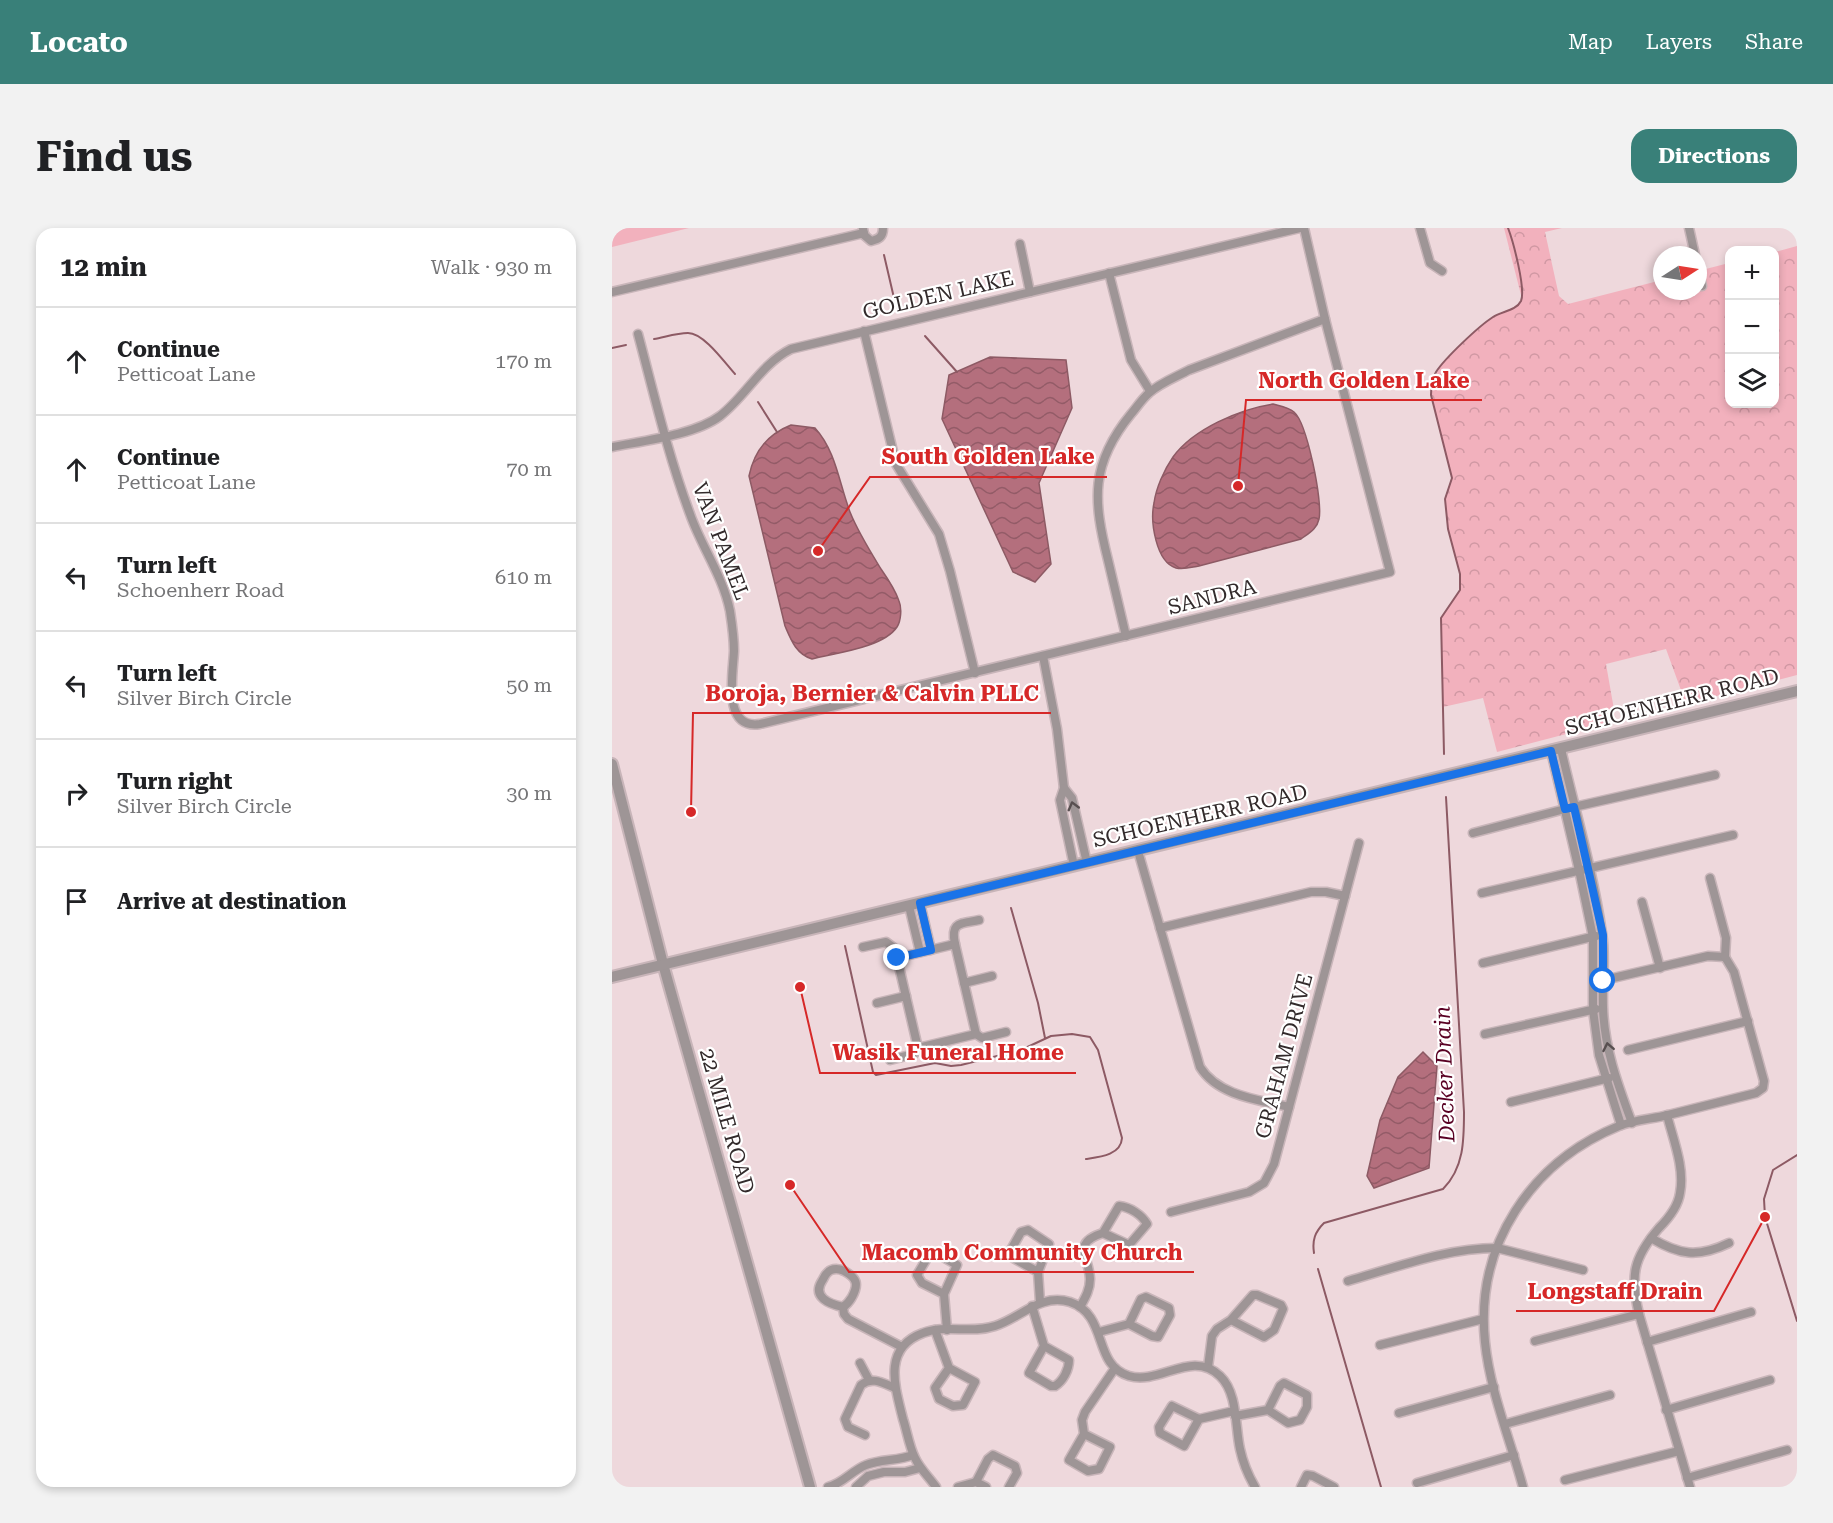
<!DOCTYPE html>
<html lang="en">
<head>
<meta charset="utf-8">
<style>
  :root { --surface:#fff; --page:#f2f2f2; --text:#202124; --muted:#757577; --line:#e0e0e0; --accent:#398079 }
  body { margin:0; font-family:"Roboto Serif",serif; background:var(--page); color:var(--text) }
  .controls { position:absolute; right:18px; top:18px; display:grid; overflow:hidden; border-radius:12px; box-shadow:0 3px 9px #0003 }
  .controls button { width:54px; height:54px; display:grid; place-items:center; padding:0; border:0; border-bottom:2px solid var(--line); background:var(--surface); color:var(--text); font:30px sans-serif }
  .compass { position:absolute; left:1041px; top:18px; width:54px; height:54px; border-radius:50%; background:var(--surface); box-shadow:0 3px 9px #0003; rotate:78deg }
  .stop { position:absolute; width:18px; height:18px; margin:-14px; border:4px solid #1a73e8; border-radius:50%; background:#fff }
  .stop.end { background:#1a73e8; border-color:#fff; box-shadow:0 2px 6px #0008 }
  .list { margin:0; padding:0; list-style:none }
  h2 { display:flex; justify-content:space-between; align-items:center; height:78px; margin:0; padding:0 24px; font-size:26px }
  h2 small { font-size:20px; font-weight:400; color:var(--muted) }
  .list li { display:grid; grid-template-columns:39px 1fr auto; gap:18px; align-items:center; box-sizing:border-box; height:108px; padding:0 24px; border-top:2px solid var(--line) }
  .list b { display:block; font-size:22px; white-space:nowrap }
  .list p { margin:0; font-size:20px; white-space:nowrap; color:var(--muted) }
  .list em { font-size:20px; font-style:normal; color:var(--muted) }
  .icon { flex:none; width:33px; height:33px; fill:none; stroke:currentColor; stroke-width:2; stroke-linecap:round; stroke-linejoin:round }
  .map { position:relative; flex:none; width:1185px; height:1259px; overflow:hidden; border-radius:18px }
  header { display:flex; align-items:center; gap:36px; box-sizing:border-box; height:84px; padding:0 30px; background:var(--accent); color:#fff }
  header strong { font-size:28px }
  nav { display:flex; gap:33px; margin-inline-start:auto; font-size:21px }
  .intro { display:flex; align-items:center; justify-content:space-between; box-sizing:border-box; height:144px; padding:0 36px }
  h1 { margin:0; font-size:42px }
  .button { padding:15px 27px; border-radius:18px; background:var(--accent); color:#fff; font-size:21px; font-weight:700 }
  main { display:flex; gap:36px; padding:0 36px }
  aside { flex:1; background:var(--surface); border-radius:18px; box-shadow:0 3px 9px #0003 }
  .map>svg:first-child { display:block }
  .grass { fill:#f2b1bd }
  .forest { fill:url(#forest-crowns) }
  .water { fill:url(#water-waves); stroke:#8d5a64; stroke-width:1.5 }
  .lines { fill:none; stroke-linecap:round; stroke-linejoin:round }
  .stream { stroke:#8d5a64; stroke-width:2 }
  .minor-casing { stroke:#c8b5b9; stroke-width:11 }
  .tertiary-casing { stroke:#c8b5b9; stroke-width:14 }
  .minor { stroke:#9e9596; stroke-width:8 }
  .tertiary { stroke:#9e9596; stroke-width:10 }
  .oneway { stroke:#584f50 }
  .route { stroke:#1a73e8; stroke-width:8 }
  .labels { text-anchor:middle; stroke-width:4.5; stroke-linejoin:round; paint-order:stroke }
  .street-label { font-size:21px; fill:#322a2b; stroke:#fff }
  .water-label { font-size:22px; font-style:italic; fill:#590023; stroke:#fff }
  .leader { fill:none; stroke:#d62828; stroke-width:2 }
  .callout-dot { fill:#d62828; stroke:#fff; stroke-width:2 }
  .callout-label { font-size:22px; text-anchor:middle; font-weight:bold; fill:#d62828; stroke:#fff; stroke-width:4.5; stroke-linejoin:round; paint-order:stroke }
</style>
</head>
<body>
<header>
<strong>Locato</strong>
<nav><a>Map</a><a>Layers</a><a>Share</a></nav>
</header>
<div class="intro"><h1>Find us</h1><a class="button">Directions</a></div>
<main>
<aside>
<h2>12 min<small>Walk · 930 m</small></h2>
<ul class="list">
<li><svg class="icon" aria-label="ahead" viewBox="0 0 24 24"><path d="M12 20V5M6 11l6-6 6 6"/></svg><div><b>Continue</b><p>Petticoat Lane</p></div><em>170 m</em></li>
<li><svg class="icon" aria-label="ahead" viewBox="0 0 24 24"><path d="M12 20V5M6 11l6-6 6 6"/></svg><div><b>Continue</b><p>Petticoat Lane</p></div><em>70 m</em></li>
<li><svg class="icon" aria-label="left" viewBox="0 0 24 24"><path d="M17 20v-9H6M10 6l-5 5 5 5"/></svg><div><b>Turn left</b><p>Schoenherr Road</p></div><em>610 m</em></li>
<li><svg class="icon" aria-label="left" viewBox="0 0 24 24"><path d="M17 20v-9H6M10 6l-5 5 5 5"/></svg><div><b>Turn left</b><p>Silver Birch Circle</p></div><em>50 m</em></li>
<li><svg class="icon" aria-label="right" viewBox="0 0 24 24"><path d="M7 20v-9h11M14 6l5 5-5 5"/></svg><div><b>Turn right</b><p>Silver Birch Circle</p></div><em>30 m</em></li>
<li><svg class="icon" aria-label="arrive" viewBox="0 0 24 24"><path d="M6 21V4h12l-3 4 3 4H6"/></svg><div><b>Arrive at destination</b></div></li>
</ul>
</aside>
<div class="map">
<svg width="1185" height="1259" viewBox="0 0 1185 1259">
  <defs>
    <pattern id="forest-crowns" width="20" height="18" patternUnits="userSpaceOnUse" patternTransform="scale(1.5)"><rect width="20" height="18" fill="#f2b1bd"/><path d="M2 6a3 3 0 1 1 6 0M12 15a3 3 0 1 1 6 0" fill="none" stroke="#d098a3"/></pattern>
    <pattern id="water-waves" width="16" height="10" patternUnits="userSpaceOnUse" patternTransform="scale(1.5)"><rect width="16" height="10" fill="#b46f7d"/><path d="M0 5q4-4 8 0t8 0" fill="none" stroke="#935b67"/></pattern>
  </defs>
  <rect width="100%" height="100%" fill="#eed8dc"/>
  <path class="grass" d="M 0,0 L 77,0 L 0,19 Z"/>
  <path class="forest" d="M 892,0 L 950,0 L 933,4 L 947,68 L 956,76 L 1050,52 L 1050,63 L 1086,63 L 1086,43 L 1117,35 L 1118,176 L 1162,176 L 1163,24 L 1185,18 L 1185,447 L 1074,476 L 1054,421 L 994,436 L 1004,493 L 885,524 L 871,470 L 831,479 L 829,390 L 848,362 L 848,346 L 836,301 L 833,271 L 840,250 L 819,167 C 819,158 820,151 824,144 C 833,131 870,96 883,88 C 895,81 902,83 910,71 Z"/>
  <g class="water">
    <path d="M 378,129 L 454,132 L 460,180 L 427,255 L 439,336 L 423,354 L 401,344 L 330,191 L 337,147 Z"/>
    <path d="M 661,176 C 668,178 676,179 682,184 C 695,195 711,274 707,291 C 705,301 697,305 689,311 L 587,338 C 580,339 572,342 564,340 C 544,334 538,294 542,275 C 544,260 552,242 561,229 C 581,201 628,181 661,176 Z"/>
    <path d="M 179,197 L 203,200 C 224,223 227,255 238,284 C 246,304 258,323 269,341 C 276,351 283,361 287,373 C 290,380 289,393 285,399 C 271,420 222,425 200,431 C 184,426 179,412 173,398 L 137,248 C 142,223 156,206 179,197 Z"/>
    <path d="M 811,824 L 825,838 L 817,940 L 762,960 L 755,948 L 768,892 L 786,849 Z"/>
  </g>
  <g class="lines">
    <g class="stream">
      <path d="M 272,27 L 282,70"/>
      <path d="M 313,108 L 345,144"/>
      <path d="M 42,111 C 53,109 65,105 76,105 C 92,105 113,135 123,146"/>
      <path d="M 0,120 L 14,117"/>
      <path d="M 146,174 L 165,204"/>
      <path d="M 832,526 L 829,390 L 848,362 L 848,346 L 836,301 L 833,271 L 840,250 L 819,167 C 819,159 820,151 824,144 C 833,130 867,98 881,89 C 890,83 904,83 909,73 C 914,61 901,13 896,0"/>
      <path d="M 399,680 L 426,775 L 433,810"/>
      <path d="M 233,718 L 261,844 L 264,847 L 323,835 L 339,838 L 349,837 L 409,822 L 439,808 L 460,806 L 478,809 L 486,822 L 510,910 C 509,927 488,929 474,931"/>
      <path d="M 1185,927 L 1161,942 L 1152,971 L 1153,989 L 1185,1093"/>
      <path d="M 702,1025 C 700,1012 703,1004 712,995 L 831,961 C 852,940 852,912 852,884 L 834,569"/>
      <path d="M 706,1041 L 769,1259"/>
    </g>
    <g class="minor-casing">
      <g id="minor">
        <path d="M 251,0 L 252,7 L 259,13 C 267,11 271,9 271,0"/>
        <path d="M 808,0 L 818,35 L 830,43"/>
        <path d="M 1077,0 L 1083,27"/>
        <path d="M 408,16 L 418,64"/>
        <path d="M 1086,41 L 1090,58"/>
        <path d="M 497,45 L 519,132 L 538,163"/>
        <path d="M 0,64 L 252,5"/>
        <path d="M 252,103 L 284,236 L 327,306 L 338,343 L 363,445"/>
        <path d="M 26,106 C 42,166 56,227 78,286 C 89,318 111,348 118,383 C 120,396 122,410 122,423 C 121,446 110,502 148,496 L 778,344 L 713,91 L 692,0"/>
        <path d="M 0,219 C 30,213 83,207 108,188 C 134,168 149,136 179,121 L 688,0"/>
        <path d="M 514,408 C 508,383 502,357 496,332 C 481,272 478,236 519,186 C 525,179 530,171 537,165 C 548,155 564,149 577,142 L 713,91"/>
        <path d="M 431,428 L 445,501 L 452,560"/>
        <path d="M 949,521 C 963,582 981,643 990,705 C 994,729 990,755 991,779 C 992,820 1006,857 1020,895"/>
        <path d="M 939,523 L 967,642 L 981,709 L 981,782 L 987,827 L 1009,897"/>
        <path d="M 861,605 L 953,581 L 1103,547"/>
        <path d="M 526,623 L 588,839 C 606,868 647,872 677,879"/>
        <path d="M 462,638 L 448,572 L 452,560 L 460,570 L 475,635"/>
        <path d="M 1098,650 L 1114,710 L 1113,729"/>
        <path d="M 870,665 L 1121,607"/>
        <path d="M 1030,674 L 1048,740"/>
        <path d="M 308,675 L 319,722"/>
        <path d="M 297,678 L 308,724"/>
        <path d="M 548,700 L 699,664 L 714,664 L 733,668"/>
        <path d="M 343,716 L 364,806 L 306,820 L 285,730 Z"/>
        <path d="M 343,716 C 338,693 349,696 367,692"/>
        <path d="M 251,719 L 274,714 L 282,720 L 285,730"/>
        <path d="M 871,735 L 984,708"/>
        <path d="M 988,753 L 1096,728 L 1113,729"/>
        <path d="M 352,755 L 380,748"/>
        <path d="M 265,775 L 294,768"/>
        <path d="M 364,806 L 370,810 L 394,804"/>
        <path d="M 873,806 L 984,781"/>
        <path d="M 1016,822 L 1136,793"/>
        <path d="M 278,832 L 302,826 L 306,820"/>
        <path d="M 899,874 L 997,850"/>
        <path d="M 1055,887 C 1061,911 1073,940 1068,965 C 1066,979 1057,990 1047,1000 C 1021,1030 1018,1048 1027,1086 L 1078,1259"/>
        <path d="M 559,984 L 637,964 L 652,955 L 662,936 L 747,615"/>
        <path d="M 1039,1010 C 1067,1027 1086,1030 1117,1015"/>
        <path d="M 426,1044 L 396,1027 L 409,1004 L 416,1002 L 437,1016 L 426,1044 L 428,1074"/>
        <path d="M 736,1053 C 785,1039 834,1020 885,1020 L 971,1042"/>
        <path d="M 332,1066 L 310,1055 L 305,1047 L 317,1027 L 324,1025 L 345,1037 L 332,1066 L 335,1102"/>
        <path d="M 420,1078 L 432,1118 L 457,1132 C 457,1142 451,1153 443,1158 L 439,1158 L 417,1145 L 432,1118"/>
        <path d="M 231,1079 C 217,1076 200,1069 210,1053 C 213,1048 214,1044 219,1042 C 224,1040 228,1041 232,1043 C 245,1050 247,1056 240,1069 C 237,1074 236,1076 231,1079 L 232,1086 L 236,1091 L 290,1119"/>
        <path d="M 468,1079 C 473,1070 478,1062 478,1051 C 477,1028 459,1015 491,1005 L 517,1017 L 535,996 C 530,987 518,979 507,978 L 491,1005"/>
        <path d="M 323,1102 L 337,1140 L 363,1154 L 351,1177 L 341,1178 L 327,1171 L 323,1160 L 337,1140"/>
        <path d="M 487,1104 L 517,1096 L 540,1108 L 546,1109 L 558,1087 L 557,1080 L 534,1069 L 529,1071 L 517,1096"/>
        <path d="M 923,1113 L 1027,1086"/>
        <path d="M 1035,1114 L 1139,1084"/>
        <path d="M 768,1117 L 871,1091"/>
        <path d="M 248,1135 L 257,1152"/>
        <path d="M 596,1139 L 600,1108 L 605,1101 L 619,1092 L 652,1109 L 662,1102 L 671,1081 L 669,1077 L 645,1067 L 641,1067 L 619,1092"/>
        <path d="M 1054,1182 L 1158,1152"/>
        <path d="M 787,1185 L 882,1159"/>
        <path d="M 623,1188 L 656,1182 L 676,1195 L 688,1192 L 695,1179 L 695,1167 L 672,1155 L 668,1158 L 656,1182"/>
        <path d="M 587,1191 L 560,1178 L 547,1199 L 548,1205 L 572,1218 L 587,1191 L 622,1183"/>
        <path d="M 893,1196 L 998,1167"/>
        <path d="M 472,1206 L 457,1232 L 476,1243 L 487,1241 L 498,1219 L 472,1206 L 470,1192 L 473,1184 L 503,1140"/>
        <path d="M 253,1207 L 236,1199 L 233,1191 L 249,1157 C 260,1148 271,1155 283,1160"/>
        <path d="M 1075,1250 L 1175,1222"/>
        <path d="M 953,1252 L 1067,1223"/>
        <path d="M 364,1254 L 376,1231 L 381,1227 L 403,1238 L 405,1245 L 397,1259"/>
        <path d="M 805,1255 L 902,1227"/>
        <path d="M 216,1259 C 232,1255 239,1243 254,1237 C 269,1231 286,1233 301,1227"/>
        <path d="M 244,1259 L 256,1248 L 272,1244 L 293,1244 L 308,1240"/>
        <path d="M 324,1259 C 317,1249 308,1241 303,1230 C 297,1218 295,1203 291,1191 C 283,1159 270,1120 311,1105 C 333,1096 359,1106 383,1098 C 409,1090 428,1065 458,1074 C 497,1087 480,1137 517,1148 C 548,1157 580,1121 608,1148 C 626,1165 623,1199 628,1221 C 631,1235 636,1247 643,1259"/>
        <path d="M 346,1259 L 364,1254 L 374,1259"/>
        <path d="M 689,1259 L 695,1247 L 701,1248 L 722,1259"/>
        <path d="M 911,1259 C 898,1211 878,1163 873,1114 C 863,1017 919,934 1007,898 C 1022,892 1040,891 1056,887 C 1085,880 1115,872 1144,865 L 1151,860 L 1152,853 L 1122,744 L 1113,729"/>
      </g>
    </g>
    <g class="tertiary-casing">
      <g id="tertiary">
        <path d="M 0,536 L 51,736 L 198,1259"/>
        <path d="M 0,749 L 1185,463"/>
      </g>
    </g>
    <use href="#minor" class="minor"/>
    <use href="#tertiary" class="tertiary"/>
  </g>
  <defs><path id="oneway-chevron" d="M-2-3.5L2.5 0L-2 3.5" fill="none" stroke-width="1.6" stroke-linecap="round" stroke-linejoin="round" transform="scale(1.5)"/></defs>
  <g class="oneway">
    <use href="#oneway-chevron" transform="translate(461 578) rotate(-105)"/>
    <use href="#oneway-chevron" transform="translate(996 819) rotate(-101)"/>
  </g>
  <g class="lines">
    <path class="route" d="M 285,730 L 319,722 L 308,675 L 939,523 L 953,581 L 962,579 L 991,707 L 991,753"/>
  </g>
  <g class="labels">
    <g class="street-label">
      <text transform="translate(326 67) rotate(-13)" y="7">GOLDEN LAKE</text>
      <text transform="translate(109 313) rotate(69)" y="7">VAN PAMEL</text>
      <text transform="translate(600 369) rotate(-14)" y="7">SANDRA</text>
      <text transform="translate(1060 474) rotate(-14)" y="7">SCHOENHERR ROAD</text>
      <text transform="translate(588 588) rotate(-13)" y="7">SCHOENHERR ROAD</text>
      <text transform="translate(672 828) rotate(-75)" y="7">GRAHAM DRIVE</text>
      <text transform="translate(115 893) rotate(74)" y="7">22 MILE ROAD</text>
    </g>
    <g class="water-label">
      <text transform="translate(832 846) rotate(-92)" y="8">Decker Drain</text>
    </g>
  </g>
  <path class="leader" d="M626 258L634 172H870M206 323L258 249H495M79 584L81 485H439M188 759L208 845H464M178 957L237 1044H582M1153 989L1102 1083H904"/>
  <g class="callout-dot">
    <circle cx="626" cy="258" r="6"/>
    <circle cx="206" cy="323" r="6"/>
    <circle cx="79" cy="584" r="6"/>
    <circle cx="188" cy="759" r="6"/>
    <circle cx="178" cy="957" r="6"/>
    <circle cx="1153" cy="989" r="6"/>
  </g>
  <g class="callout-label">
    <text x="752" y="160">North Golden Lake</text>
    <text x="376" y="236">South Golden Lake</text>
    <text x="260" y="473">Boroja, Bernier &amp; Calvin PLLC</text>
    <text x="336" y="832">Wasik Funeral Home</text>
    <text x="410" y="1032">Macomb Community Church</text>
    <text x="1003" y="1071">Longstaff Drain</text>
  </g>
</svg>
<div class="controls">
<button>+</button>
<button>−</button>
<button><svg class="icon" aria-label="layers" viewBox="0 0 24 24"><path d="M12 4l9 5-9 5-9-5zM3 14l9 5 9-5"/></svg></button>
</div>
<svg class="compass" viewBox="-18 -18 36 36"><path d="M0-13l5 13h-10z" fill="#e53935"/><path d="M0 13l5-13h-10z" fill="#757577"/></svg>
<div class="stop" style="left:991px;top:753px"></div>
<div class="stop end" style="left:285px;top:730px"></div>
</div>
</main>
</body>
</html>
